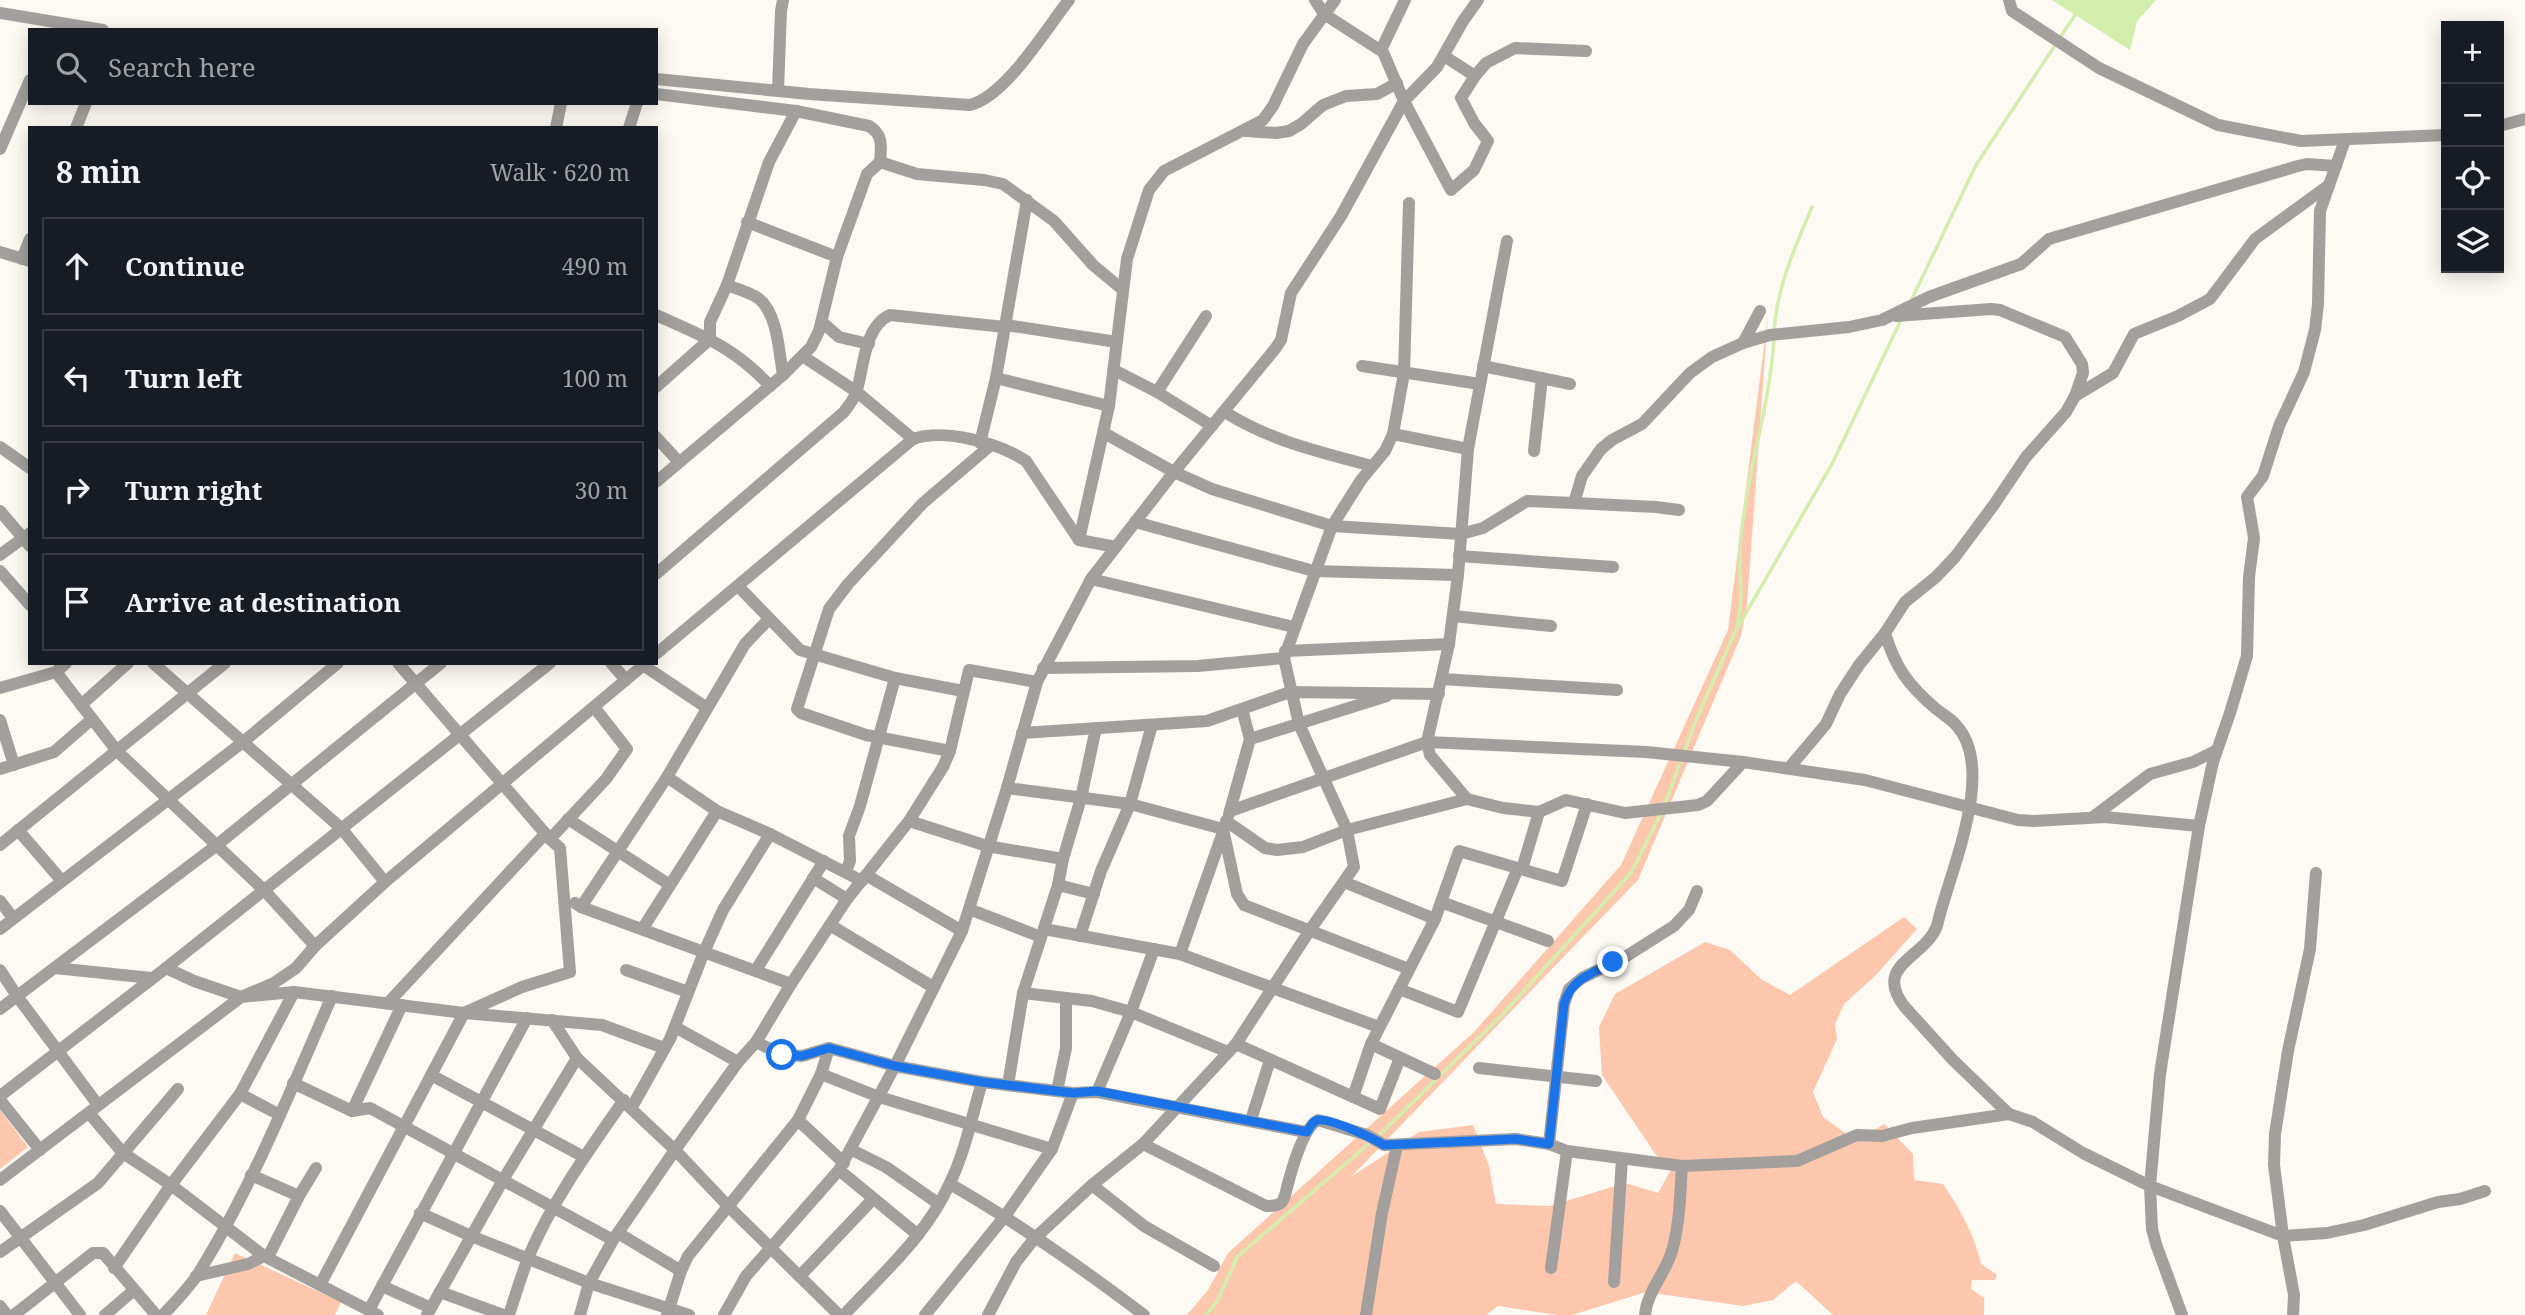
<!DOCTYPE html>
<html lang="en">
<head>
<meta charset="utf-8">
<style>
  :root { --surface:#171b24; --page:#242831; --text:#f1f3f6; --muted:#9ea1a6; --line:#363941 }
  body { margin:0; font-family:"Noto Serif",serif; background:var(--page); color:var(--text) }
  .controls { position:absolute; right:21px; top:21px; display:grid; overflow:hidden; border-radius:0px; box-shadow:0 4px 18px #0003 }
  .controls button { width:63px; height:63px; display:grid; place-items:center; padding:0; border:0; border-bottom:2px solid var(--line); background:var(--surface); color:var(--text); font:35px sans-serif }
  .stop { position:absolute; width:21px; height:21px; margin:-16px; border:5px solid #1a73e8; border-radius:50%; background:#fff }
  .stop.end { background:#1a73e8; border-color:#fff; box-shadow:0 2px 7px #0008 }
  .list { margin:0; padding:0; list-style:none }
  h2 { display:flex; justify-content:space-between; align-items:center; height:91px; margin:0; padding:0 28px; font-size:30px }
  h2 small { font-size:23px; font-weight:400; color:var(--muted) }
  .list li { display:grid; grid-template-columns:46px 1fr auto; gap:21px; align-items:center; box-sizing:border-box; height:98px; margin:0 14px 14px; padding:0 14px; border:2px solid var(--line); border-radius:0px }
  .list b { display:block; font-size:26px; white-space:nowrap }
  .list em { font-size:23px; font-style:normal; color:var(--muted) }
  .icon { flex:none; width:38px; height:38px; fill:none; stroke:currentColor; stroke-width:2; stroke-linecap:round; stroke-linejoin:round }
  .map { position:relative; flex:none; width:2525px; height:1315px; overflow:hidden }
  .search { position:absolute; background:var(--surface); box-shadow:0 4px 18px #0003; left:28px; top:28px; width:630px; height:77px; display:flex; align-items:center; gap:18px; box-sizing:border-box; padding:0 24px; border-radius:0px; color:var(--muted); font-size:26px }
  .panel { position:absolute; background:var(--surface); box-shadow:0 4px 18px #0003; left:28px; top:126px; width:630px; height:539px; border-radius:0px }
  .map>svg:first-child { display:block }
  .green { fill:#fdc7ad }
  .water { fill:#d2edac }
  .lines { fill:none; stroke-linecap:round; stroke-linejoin:round }
  .stream { stroke:#d2edac; stroke-width:3.5 }
  .street { stroke:#a29f9d; stroke-width:12 }
  .route { stroke:#1a73e8; stroke-width:9 }
</style>
</head>
<body>
<div class="map">
<svg width="2525" height="1315" viewBox="0 0 2525 1315">
  <rect width="100%" height="100%" fill="#fdfaf4"/>
  <g class="green">
    <path d="M 1768,315 L 1747,605 L 1741,636 L 1638,880 L 1351,1177 L 1419,1132 L 1473,1125 L 1489,1166 L 1496,1204 L 1550,1206 L 1625,1183 L 1658,1193 L 1672,1168 L 1656,1155 L 1602,1075 L 1599,1027 L 1615,994 L 1705,942 L 1730,950 L 1761,979 L 1790,995 L 1904,917 L 1917,929 L 1876,975 L 1844,1004 L 1835,1024 L 1837,1039 L 1813,1092 L 1823,1117 L 1856,1141 L 1884,1124 L 1913,1154 L 1914,1180 L 1943,1184 C 1959,1207 1975,1236 1981,1264 L 1997,1275 L 1995,1280 L 1972,1280 L 1971,1289 L 1984,1298 L 1984,1315 L 1833,1315 L 1796,1281 L 1773,1300 L 1743,1306 L 1646,1292 L 1572,1315 L 1558,1315 L 1498,1306 L 1486,1315 L 1187,1315 L 1208,1290 L 1228,1253 L 1474,1032 L 1621,865 L 1728,630 Z"/>
    <path d="M 0,1110 L 28,1147 L 0,1169 Z"/>
    <path d="M 235,1253 L 341,1302 L 335,1315 L 206,1315 Z"/>
  </g>
  <path class="water" d="M 2052,0 L 2156,0 L 2137,21 L 2130,50 Z"/>
  <g class="lines">
    <g class="stream">
      <path d="M 1911,301 L 1976,165 L 2075,15"/>
      <path d="M 1774,331 C 1777,287 1795,247 1812,207"/>
      <path d="M 1737,625 C 1745,596 1737,565 1741,535 C 1748,469 1770,405 1774,339"/>
      <path d="M 1664,806 L 1696,720 L 1735,632 L 1833,462 L 1901,320"/>
      <path d="M 1377,1137 L 1500,1017 L 1631,873 L 1661,813"/>
      <path d="M 1206,1315 L 1218,1300 L 1237,1257 L 1371,1142"/>
    </g>
    <g class="street">
      <path d="M 1315,0 L 1324,14 L 1383,52 L 1404,101 L 1451,190 L 1474,170 L 1488,141 L 1474,123 L 1461,98 L 1475,76"/>
      <path d="M 2009,0 L 2012,11 L 2099,68 L 2218,125 L 2301,141 L 2446,135"/>
      <path d="M 0,13 L 103,30"/>
      <path d="M 1381,50 L 1405,0"/>
      <path d="M 1444,56 L 1475,76 L 1486,63 L 1515,48 L 1586,51"/>
      <path d="M 656,79 L 809,94 L 970,105 C 1006,96 1045,30 1069,0"/>
      <path d="M 778,90 L 781,11 L 783,0"/>
      <path d="M 656,94 L 796,111 L 869,126 C 884,135 881,147 880,162"/>
      <path d="M 2499,126 L 2525,119"/>
      <path d="M 76,128 L 86,103"/>
      <path d="M 556,128 L 561,103"/>
      <path d="M 629,128 L 637,103"/>
      <path d="M 1246,131 L 1276,133 L 1289,131 L 1301,124 L 1323,105 L 1346,96 L 1377,94 L 1397,83"/>
      <path d="M 0,149 L 30,80"/>
      <path d="M 880,162 L 917,174 L 984,180 L 1003,184 L 1054,221 L 1093,265 L 1123,290"/>
      <path d="M 747,222 L 837,257"/>
      <path d="M 1507,241 L 1468,449 L 1458,575 L 1449,644 L 1427,742 L 1430,755 L 1467,799 L 1503,808 L 1539,812 L 1566,800 L 1625,813 L 1698,805 L 1707,801 L 1743,762 L 1865,780 L 2018,820 L 2034,821 L 2105,817 L 2199,826"/>
      <path d="M 0,252 L 30,261"/>
      <path d="M 22,259 L 30,239"/>
      <path d="M 656,315 C 703,336 734,347 770,386"/>
      <path d="M 822,322 L 839,337 L 869,344"/>
      <path d="M 1006,325 L 1117,342"/>
      <path d="M 1743,343 L 1760,311"/>
      <path d="M 804,357 L 857,392 L 913,439 C 944,428 999,443 1026,461 L 1079,540 L 1116,547"/>
      <path d="M 1362,366 L 1480,384"/>
      <path d="M 1483,366 L 1570,384"/>
      <path d="M 1114,370 L 1157,392 L 1212,426"/>
      <path d="M 783,375 C 779,353 778,313 758,298 C 749,292 737,289 727,285 L 769,162 L 796,111"/>
      <path d="M 996,378 L 1109,406"/>
      <path d="M 656,387 L 710,339 L 710,322 L 727,285"/>
      <path d="M 1157,392 L 1206,316"/>
      <path d="M 2075,396 L 2113,373 L 2134,334 L 2178,316 L 2210,299 L 2255,239 L 2329,185"/>
      <path d="M 1225,412 C 1270,441 1321,452 1372,466"/>
      <path d="M 1104,433 L 1174,472 L 1212,489 L 1332,526 L 1461,534 L 1483,528 L 1527,501 L 1574,503 L 1582,476 L 1601,449 L 1612,440 L 1642,424 L 1690,373 L 1712,357 L 1743,343 L 1770,335 L 1849,327 L 1882,320 L 1929,297 L 2021,264 L 2049,239 L 2298,166 L 2307,164 L 2336,166"/>
      <path d="M 1393,434 L 1468,449"/>
      <path d="M 656,437 L 679,462"/>
      <path d="M 980,443 L 996,378 L 1027,200"/>
      <path d="M 0,447 L 30,468"/>
      <path d="M 1534,451 L 1542,378"/>
      <path d="M 656,482 L 783,375 L 811,347 L 819,331 L 837,257 L 867,174 L 880,162"/>
      <path d="M 1574,503 L 1656,507 L 1679,510"/>
      <path d="M 0,511 L 30,546"/>
      <path d="M 1135,522 L 1314,571 L 1458,575"/>
      <path d="M 1079,540 L 1109,406 L 1127,259 L 1149,190 L 1164,171 L 1263,120 L 1273,106 L 1303,44 L 1335,0"/>
      <path d="M 0,555 L 30,533"/>
      <path d="M 1459,556 L 1613,567"/>
      <path d="M 0,571 L 30,605"/>
      <path d="M 656,574 L 844,412 C 848,406 853,401 856,393 C 864,370 863,327 890,315 L 1005,327"/>
      <path d="M 1091,579 L 1294,627"/>
      <path d="M 738,586 L 800,650 L 895,678 L 963,691"/>
      <path d="M 1453,616 L 1551,626"/>
      <path d="M 1885,633 C 1895,667 1908,685 1935,708 C 1942,714 1950,718 1956,725 C 1998,770 1948,875 1937,926 C 1924,959 1873,964 1904,1006 L 1953,1060 L 2009,1114 L 2033,1122 L 2083,1153 L 2150,1186 L 2283,1236 L 2327,1233 L 2364,1225 L 2438,1202 L 2460,1199 L 2485,1191"/>
      <path d="M 1285,651 L 1449,644"/>
      <path d="M 656,654 L 913,439"/>
      <path d="M 153,663 L 341,828 L 385,882"/>
      <path d="M 611,663 L 626,680"/>
      <path d="M 643,665 L 707,708"/>
      <path d="M 1043,668 L 1198,666 L 1284,658"/>
      <path d="M 56,672 L 117,751 L 263,889 L 315,946"/>
      <path d="M 1442,679 L 1617,690"/>
      <path d="M 0,688 L 56,672 L 66,663"/>
      <path d="M 81,705 L 128,663"/>
      <path d="M 0,720 L 14,765"/>
      <path d="M 1022,733 L 1207,721 L 1290,692 L 1439,694"/>
      <path d="M 1250,739 L 1387,696"/>
      <path d="M 950,751 L 866,735 L 801,713 L 797,709 L 829,609 L 848,584 L 923,503 L 991,445"/>
      <path d="M 1789,768 L 1826,724 L 1840,694 L 1859,665 L 1885,633 L 1905,602 L 1936,577 L 1955,557 L 1993,506 L 2026,457 L 2066,412 L 2075,396 L 2083,373 L 2082,364 L 2065,337 L 2000,310 L 1991,309 L 1896,316"/>
      <path d="M 0,769 L 54,752 L 92,719"/>
      <path d="M 667,777 L 717,811 L 770,834 L 862,881"/>
      <path d="M 1007,788 L 1130,804 L 1223,829 L 1237,894 L 1244,905 L 1409,969"/>
      <path d="M 1230,811 L 1427,742 L 1646,752 L 1743,762"/>
      <path d="M 1229,814 L 1250,739 L 1242,709"/>
      <path d="M 2093,817 L 2150,774 L 2193,762 L 2217,750"/>
      <path d="M 568,819 L 670,885"/>
      <path d="M 909,821 L 987,846 L 1063,859"/>
      <path d="M 1226,821 L 1265,848 L 1277,850 L 1303,847 L 1347,830 L 1467,799"/>
      <path d="M 18,830 L 62,881"/>
      <path d="M 550,839 L 606,779 L 627,749 L 594,707"/>
      <path d="M 0,845 L 225,663"/>
      <path d="M 1522,869 L 1539,812"/>
      <path d="M 846,871 L 850,861 L 849,836 L 860,806 L 895,678"/>
      <path d="M 866,875 L 962,931"/>
      <path d="M 813,878 L 847,899"/>
      <path d="M 1344,882 L 1435,919"/>
      <path d="M 1058,885 L 1063,859 L 1081,798 L 1096,728"/>
      <path d="M 0,901 L 13,918"/>
      <path d="M 1441,902 L 1548,941"/>
      <path d="M 575,903 L 581,907 L 791,984"/>
      <path d="M 581,907 L 667,777 L 745,644 L 769,619"/>
      <path d="M 969,909 L 1041,937"/>
      <path d="M 830,925 L 933,987"/>
      <path d="M 643,928 L 717,811"/>
      <path d="M 0,929 L 243,742 L 338,663"/>
      <path d="M 1044,929 L 1180,954 L 1379,1027"/>
      <path d="M 1080,936 L 1101,871 L 1130,804 L 1152,725"/>
      <path d="M 1180,954 L 1223,832"/>
      <path d="M 55,968 L 151,978"/>
      <path d="M 166,968 L 194,981 L 241,997 L 294,992 L 464,1013 L 602,1025 L 664,1048"/>
      <path d="M 0,970 L 17,996 L 98,1105"/>
      <path d="M 626,970 L 688,992"/>
      <path d="M 756,970 L 824,861"/>
      <path d="M 1399,989 L 1458,1012 L 1518,868"/>
      <path d="M 1023,993 L 1092,1001 L 1131,1012 L 1228,1052"/>
      <path d="M 388,1003 L 545,834"/>
      <path d="M 0,1009 L 217,845 L 441,663"/>
      <path d="M 552,1020 L 577,1058 L 675,1150 L 728,1206 L 839,1315"/>
      <path d="M 675,1027 L 738,1062"/>
      <path d="M 756,1042 L 782,1055 L 802,1056 L 829,1048 L 895,1066 L 982,1082 L 1073,1093 L 1097,1092 L 1306,1132"/>
      <path d="M 1236,1044 L 1380,1109 L 1400,1058"/>
      <path d="M 1371,1044 L 1435,1074"/>
      <path d="M 1479,1068 L 1596,1081"/>
      <path d="M 821,1074 L 879,1097 L 1052,1149"/>
      <path d="M 431,1075 L 584,1157"/>
      <path d="M 293,1083 L 352,1111 L 370,1108 L 613,1240"/>
      <path d="M 1008,1085 L 1023,993 L 1058,885 L 1094,894"/>
      <path d="M 1057,1091 L 1066,1048 L 1066,998"/>
      <path d="M 1097,1092 L 1131,1012 L 1154,949"/>
      <path d="M 240,1094 L 280,1115"/>
      <path d="M 0,1096 L 166,968 L 550,663"/>
      <path d="M 1353,1097 L 1371,1044 L 1435,919 L 1459,851 L 1562,881 L 1587,804"/>
      <path d="M 0,1100 L 40,1150"/>
      <path d="M 632,1107 L 670,1039 L 704,952 L 723,910 L 770,834"/>
      <path d="M 352,1111 L 402,1005"/>
      <path d="M 89,1113 L 123,1153 L 171,1185 L 264,1256 L 378,1315"/>
      <path d="M 798,1120 L 844,1163"/>
      <path d="M 1251,1120 L 1270,1060"/>
      <path d="M 1143,1144 L 1266,1206 C 1272,1206 1278,1206 1282,1202 C 1286,1196 1287,1186 1289,1180 C 1293,1165 1304,1127 1318,1120 L 1367,1135 L 1384,1145 L 1516,1139 L 1549,1144 L 1564,1004 L 1569,989 L 1582,978 L 1625,957 L 1674,926 L 1689,910 L 1697,891"/>
      <path d="M 1549,1144 L 1567,1151 L 1682,1166 L 1797,1161 L 1857,1135 L 1882,1136 L 1912,1128 L 2009,1114"/>
      <path d="M 852,1150 L 886,1167 L 939,1204"/>
      <path d="M 839,1170 L 918,1235"/>
      <path d="M 251,1175 L 299,1196"/>
      <path d="M 0,1180 L 241,997 L 274,983 L 296,968 L 315,946 L 385,882 L 646,663"/>
      <path d="M 950,1184 C 1018,1223 1082,1268 1144,1315"/>
      <path d="M 1092,1185 L 1144,1226 L 1214,1266"/>
      <path d="M 0,1211 L 80,1315"/>
      <path d="M 420,1213 L 471,1236 L 589,1283 L 689,1315"/>
      <path d="M 618,1233 L 681,1271"/>
      <path d="M 0,1252 L 98,1183 L 178,1089"/>
      <path d="M 114,1268 L 171,1185 L 240,1094 L 294,992"/>
      <path d="M 1551,1268 L 1567,1151"/>
      <path d="M 196,1276 L 248,1264 L 270,1253 L 299,1196 L 316,1168"/>
      <path d="M 800,1276 L 873,1199"/>
      <path d="M 1614,1282 L 1622,1159"/>
      <path d="M 320,1285 L 464,1013 L 522,987 L 570,972 L 560,848 L 550,839 L 398,663"/>
      <path d="M 382,1286 L 431,1308"/>
      <path d="M 440,1292 L 503,1315"/>
      <path d="M 0,1306 L 7,1315"/>
      <path d="M 369,1310 L 527,1018"/>
      <path d="M 14,1315 L 93,1253 L 103,1253 L 156,1315"/>
      <path d="M 105,1315 L 133,1291"/>
      <path d="M 163,1315 C 175,1302 188,1289 198,1274 C 252,1187 291,1090 332,996"/>
      <path d="M 427,1315 L 503,1180 L 577,1058"/>
      <path d="M 509,1315 C 515,1296 521,1277 528,1258 C 552,1201 589,1150 624,1100"/>
      <path d="M 580,1315 L 589,1283 L 613,1240 L 675,1150 L 738,1062 L 756,1042 L 791,984 L 847,899 L 909,821 L 943,767 L 950,751 L 969,670 L 1037,682"/>
      <path d="M 667,1315 L 681,1271 L 688,1256 L 798,1120 L 821,1074 L 829,1048"/>
      <path d="M 724,1315 L 746,1276 L 839,1170 L 895,1066 L 962,931 L 1007,788 L 1037,682 L 1091,579 L 1174,472 L 1275,349 L 1281,340 L 1291,293 L 1341,216 L 1404,101 L 1437,67 L 1463,21 L 1478,0"/>
      <path d="M 844,1315 C 881,1275 926,1236 949,1185 C 965,1153 972,1116 982,1082"/>
      <path d="M 925,1315 L 1005,1216 L 1052,1149 L 1073,1093"/>
      <path d="M 988,1315 L 1016,1262 L 1034,1239 L 1092,1185 L 1143,1144 L 1236,1044 L 1310,930 L 1354,867 L 1347,830 L 1299,724 L 1284,658 L 1332,526 L 1361,480 L 1385,451 L 1393,434 L 1404,373 L 1409,203"/>
      <path d="M 1366,1315 L 1382,1213 L 1397,1146"/>
      <path d="M 1645,1315 C 1647,1292 1664,1275 1671,1254 C 1680,1226 1680,1195 1682,1166"/>
      <path d="M 2182,1315 L 2156,1244 L 2152,1229 L 2150,1186 L 2160,1074 L 2199,826 L 2213,762 L 2230,713 L 2247,656 L 2249,577 L 2254,538 L 2247,497 L 2263,476 L 2279,426 L 2304,372 L 2315,330 L 2318,304 L 2320,211 L 2345,140"/>
      <path d="M 2293,1315 L 2294,1295 L 2283,1236 L 2274,1165 L 2275,1134 L 2288,1051 L 2310,949 L 2316,873"/>
    </g>
  </g>
  <g class="lines">
    <path class="route" d="M 782,1055 L 802,1056 L 829,1048 L 895,1066 L 982,1082 L 1073,1093 L 1097,1091 L 1307,1132 C 1310,1128 1312,1121 1318,1120 C 1331,1118 1372,1138 1384,1145 L 1516,1139 L 1549,1144 L 1564,1004 C 1573,977 1591,975 1613,962"/>
  </g>
</svg>
<div class="controls">
<button>+</button>
<button>−</button>
<button><svg class="icon" aria-label="locate" viewBox="0 0 24 24"><circle cx="12" cy="12" r="6"/><path d="M12 2v4M12 18v4M2 12h4M18 12h4"/></svg></button>
<button><svg class="icon" aria-label="layers" viewBox="0 0 24 24"><path d="M12 4l9 5-9 5-9-5zM3 14l9 5 9-5"/></svg></button>
</div>
<div class="stop" style="left:782px;top:1055px"></div>
<div class="stop end" style="left:1613px;top:962px"></div>
<div class="search"><svg class="icon" aria-label="search" viewBox="0 0 24 24"><circle cx="10" cy="10" r="6"/><path d="M15 15l6 6"/></svg>Search here</div>
<section class="panel">
<h2>8 min<small>Walk · 620 m</small></h2>
<ul class="list">
<li><svg class="icon" aria-label="ahead" viewBox="0 0 24 24"><path d="M12 20V5M6 11l6-6 6 6"/></svg><div><b>Continue</b></div><em>490 m</em></li>
<li><svg class="icon" aria-label="left" viewBox="0 0 24 24"><path d="M17 20v-9H6M10 6l-5 5 5 5"/></svg><div><b>Turn left</b></div><em>100 m</em></li>
<li><svg class="icon" aria-label="right" viewBox="0 0 24 24"><path d="M7 20v-9h11M14 6l5 5-5 5"/></svg><div><b>Turn right</b></div><em>30 m</em></li>
<li><svg class="icon" aria-label="arrive" viewBox="0 0 24 24"><path d="M6 21V4h12l-3 4 3 4H6"/></svg><div><b>Arrive at destination</b></div></li>
</ul>
</section>
</div>
</body>
</html>
